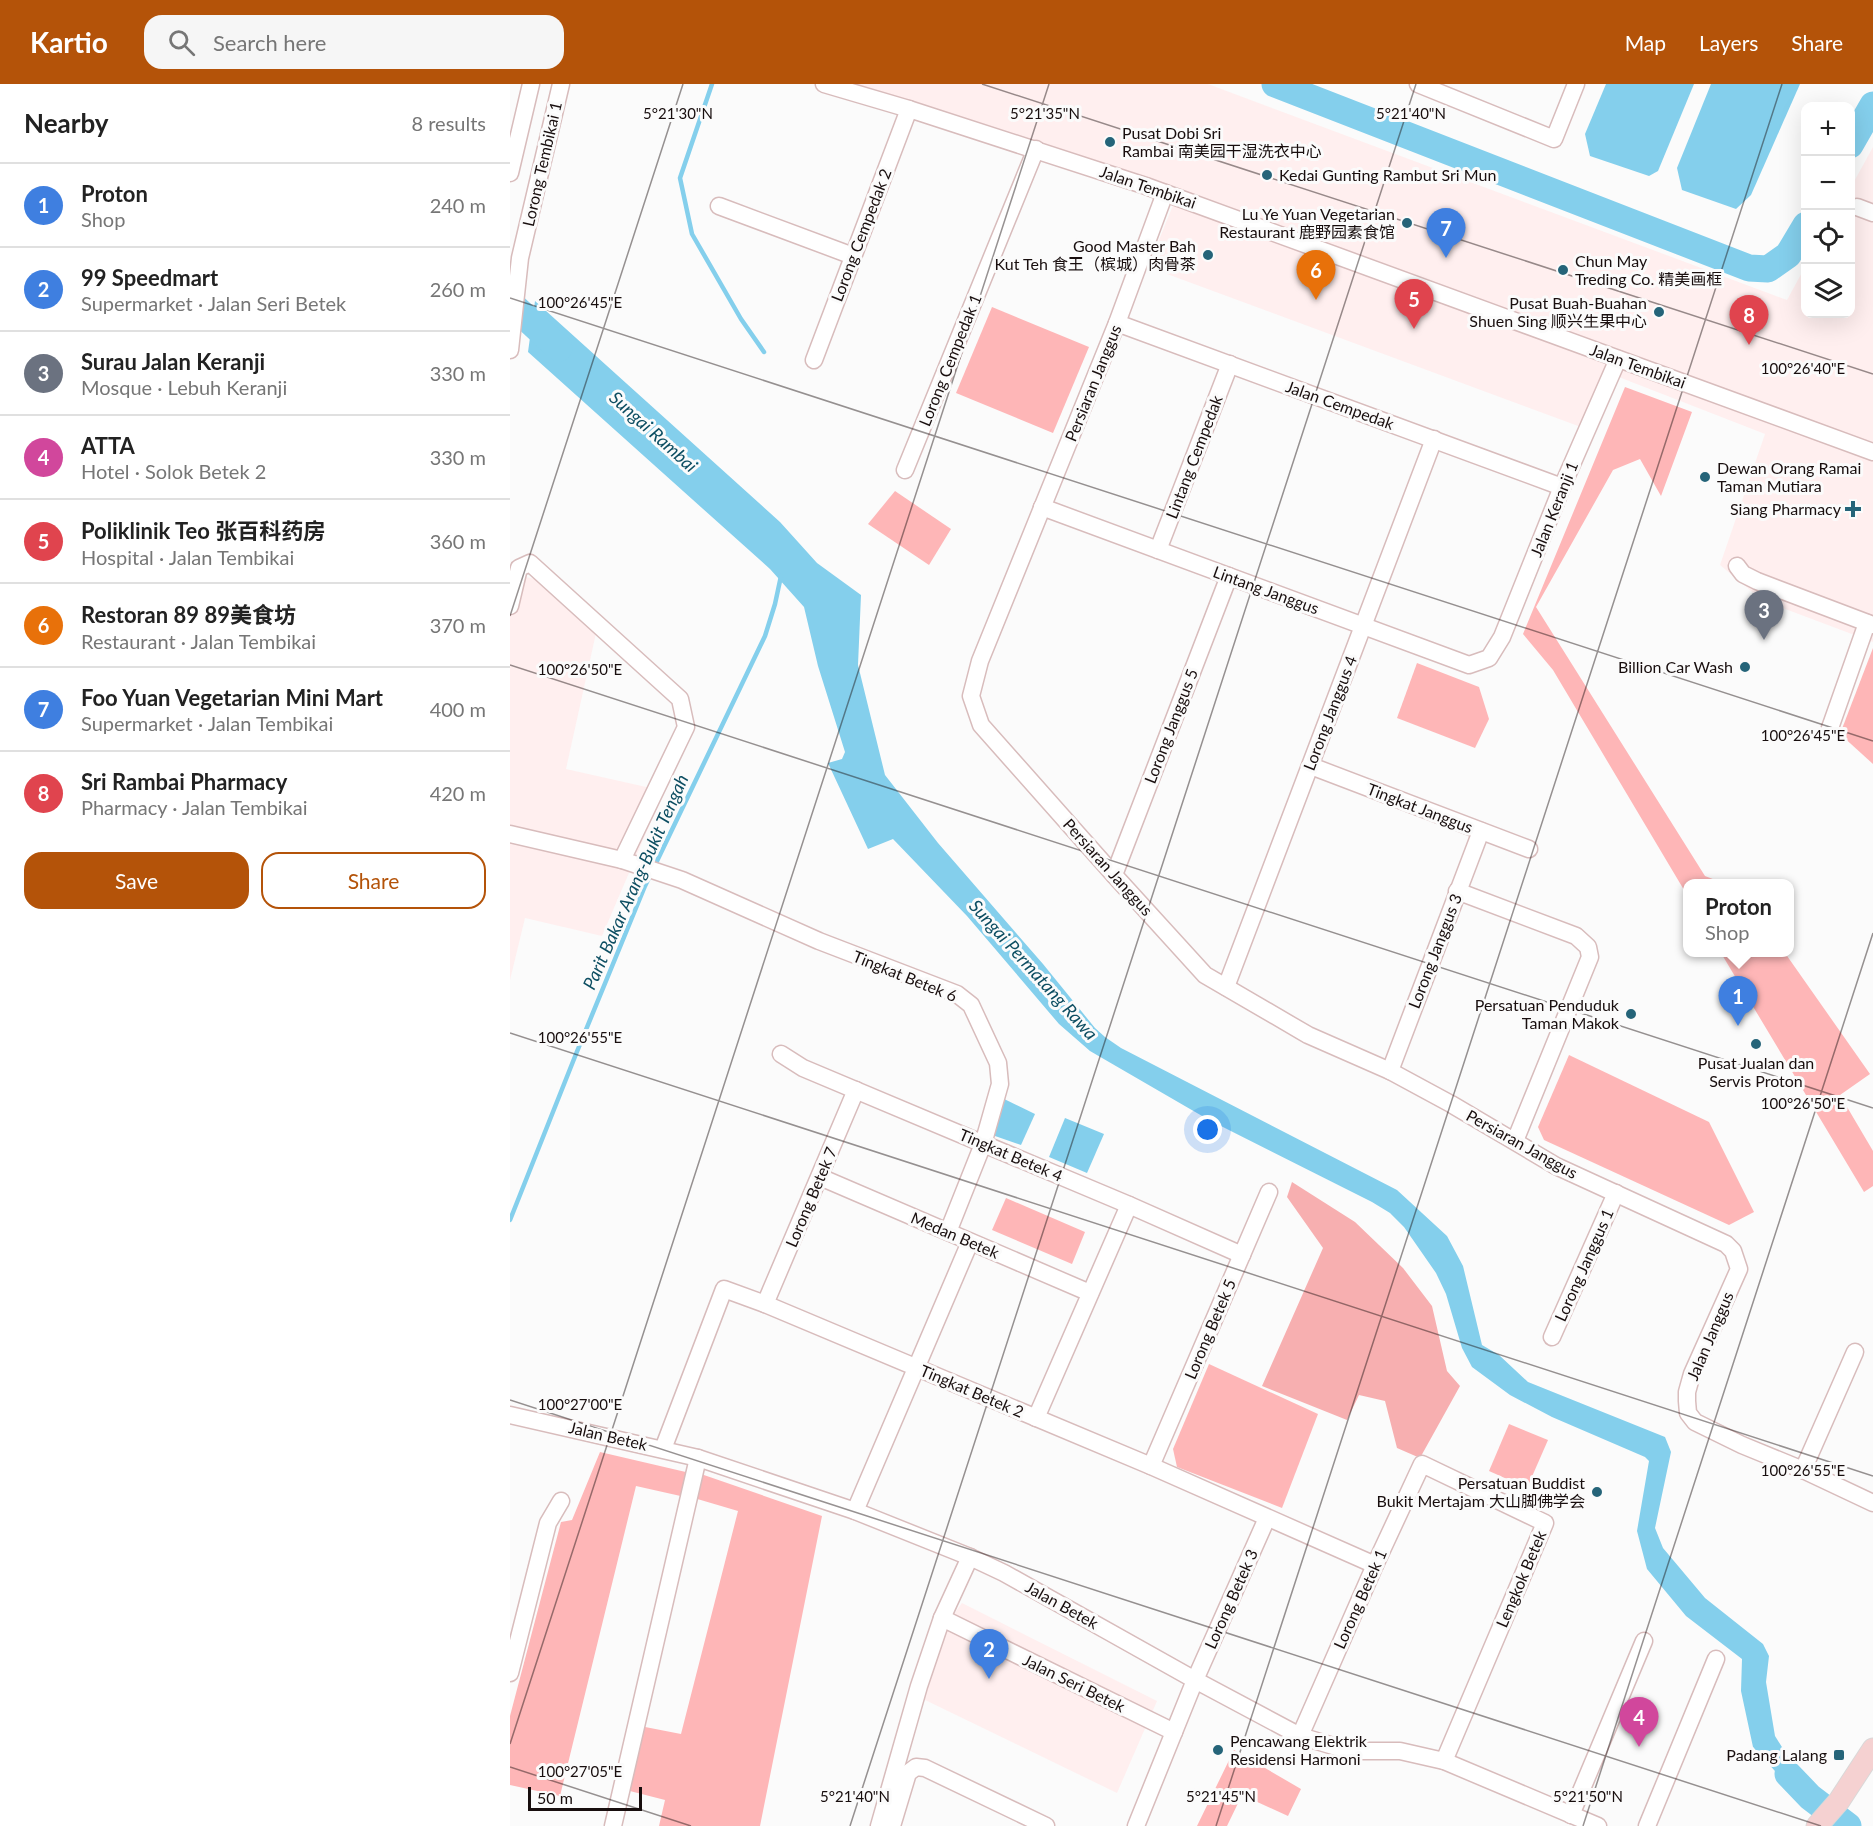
<!DOCTYPE html>
<html lang="en">
<head>
<meta charset="utf-8">
<style>
  :root { --surface:#fff; --page:#f6f6f6; --text:#222; --muted:#767676; --line:#e0e0e0; --accent:#b45309 }
  body { margin:0; font-family:Lato,"Noto Sans SC",sans-serif; background:var(--page); color:var(--text) }
  .controls { position:absolute; right:18px; top:18px; display:grid; overflow:hidden; border-radius:12px; box-shadow:0 6px 24px #0002 }
  .controls button { width:54px; height:54px; display:grid; place-items:center; padding:0; border:0; border-bottom:2px solid var(--line); background:var(--surface); color:var(--text); font:30px sans-serif }
  .scale { position:absolute; left:18px; bottom:15px; width:114px; box-sizing:border-box; padding-left:6px; border:3px solid #180e0e; border-top:0; font-size:16px; line-height:21px; white-space:nowrap; color:#180e0e; -webkit-text-stroke:4px #fbfbfb; paint-order:stroke }
  .you { position:absolute; left:698px; top:1046px; width:21px; height:21px; margin:-15px; border:4px solid #fff; border-radius:50%; background:#1a73e8; box-shadow:0 0 0 9px #1a73e833 }
  .badge { display:grid; place-items:center; width:39px; height:39px; border-radius:50%; background:var(--accent); color:#fff; font-size:20px; font-weight:700 }
  .pin { position:absolute; translate:-50% -50px; filter:drop-shadow(0 2px 3px #0008) }
  .pin::after { content:''; position:absolute; top:32px; width:21px; height:18px; background:inherit; clip-path:polygon(0 0,100% 0,50% 100%) }
  .popup { position:absolute; left:1173px; top:795px; width:111px; height:78px; box-sizing:border-box; display:grid; place-content:center; border-radius:12px; background:var(--surface); filter:drop-shadow(0 2px 4px #0005); font-size:20px; white-space:nowrap; color:var(--muted) }
  .popup b { font-size:22px; color:var(--text) }
  .popup::after { content:''; position:absolute; left:50%; top:100%; margin-left:-12px; border:12px solid transparent; border-top-color:var(--surface) }
  .list { margin:0; padding:0; list-style:none }
  h2 { display:flex; justify-content:space-between; align-items:center; height:78px; margin:0; padding:0 24px; font-size:26px }
  h2 small { font-size:20px; font-weight:400; color:var(--muted) }
  .list li { display:grid; grid-template-columns:39px 1fr auto; gap:18px; align-items:center; box-sizing:border-box; height:84px; padding:0 24px; border-top:2px solid var(--line) }
  .list b { display:block; font-size:22px; white-space:nowrap }
  .list p { margin:0; font-size:20px; white-space:nowrap; color:var(--muted) }
  .list em { font-size:20px; font-style:normal; color:var(--muted) }
  .actions { display:flex; gap:12px; padding:18px 24px }
  .actions a { flex:1; padding:14px 0; border:2px solid var(--accent); border-radius:18px; text-align:center; font-size:21px; color:var(--accent) }
  .actions .main { background:var(--accent); color:#fff }
  .icon { flex:none; width:33px; height:33px; fill:none; stroke:currentColor; stroke-width:2; stroke-linecap:round; stroke-linejoin:round }
  .map { position:relative; flex:none; width:1363px; height:1742px; overflow:hidden }
  header { display:flex; align-items:center; gap:36px; box-sizing:border-box; height:84px; padding:0 30px; background:var(--accent); color:#fff }
  header strong { font-size:28px }
  nav { display:flex; gap:33px; margin-inline-start:auto; font-size:21px }
  .search { width:420px; height:54px; background:var(--page); display:flex; align-items:center; gap:15px; box-sizing:border-box; padding:0 21px; border-radius:18px; color:var(--muted); font-size:22px }
  main { display:flex }
  aside { flex:1; background:var(--surface) }
  .map>svg:first-child { display:block }
  .built { fill:#ffefef }
  .green { fill:#feb6b7 }
  .forest { fill:#f7afb0 }
  .water { fill:#84cfec }
  .lines { fill:none; stroke-linecap:round; stroke-linejoin:round }
  .stream { stroke:#84cfec; stroke-width:4.5 }
  .river { stroke:#84cfec; stroke-width:27 }
  .minor-casing { stroke:#d8bcbc; stroke-width:19 }
  .major-casing { stroke:#dad8d8; stroke-width:23 }
  .minor { stroke:#fff; stroke-width:16 }
  .major { stroke:#f5d1d1; stroke-width:21 }
  .ticks { fill:none; stroke:#180e0e; stroke-width:1.5; stroke-opacity:0.45 }
  .poi-dot { fill:#256479; stroke:#fbfbfb; stroke-width:2 }
  .labels { text-anchor:middle; stroke-width:6; stroke-linejoin:round; paint-order:stroke }
  .poi-label { font-size:16px; fill:#180e0e; stroke:#fbfbfb; text-anchor:end }
  .street-label { font-size:16px; fill:#180e0e; stroke:#fbfbfb }
  .water-label { font-size:18px; font-style:italic; fill:#0d4e62; stroke:#fbfbfb }
  .ticks-label { font-size:15px; text-anchor:middle; fill:#180e0e; stroke:#fbfbfb; stroke-width:6; stroke-linejoin:round; paint-order:stroke }
</style>
</head>
<body>
<header>
<strong>Kartio</strong>
<div class="search"><svg class="icon" aria-label="search" viewBox="0 0 24 24"><circle cx="10" cy="10" r="6"/><path d="M15 15l6 6"/></svg>Search here</div>
<nav><a>Map</a><a>Layers</a><a>Share</a></nav>
</header>
<main>
<aside>
<h2>Nearby<small>8 results</small></h2>
<ul class="list">
<li><span class="badge" style="background:#3f7fe0">1</span><div><b>Proton</b><p>Shop</p></div><em>240 m</em></li>
<li><span class="badge" style="background:#3f7fe0">2</span><div><b>99 Speedmart</b><p>Supermarket · Jalan Seri Betek</p></div><em>260 m</em></li>
<li><span class="badge" style="background:#6b7280">3</span><div><b>Surau Jalan Keranji</b><p>Mosque · Lebuh Keranji</p></div><em>330 m</em></li>
<li><span class="badge" style="background:#d1479c">4</span><div><b>ATTA</b><p>Hotel · Solok Betek 2</p></div><em>330 m</em></li>
<li><span class="badge" style="background:#e0444e">5</span><div><b>Poliklinik Teo 张百科药房</b><p>Hospital · Jalan Tembikai</p></div><em>360 m</em></li>
<li><span class="badge" style="background:#e8710a">6</span><div><b>Restoran 89 89美食坊</b><p>Restaurant · Jalan Tembikai</p></div><em>370 m</em></li>
<li><span class="badge" style="background:#3f7fe0">7</span><div><b>Foo Yuan Vegetarian Mini Mart</b><p>Supermarket · Jalan Tembikai</p></div><em>400 m</em></li>
<li><span class="badge" style="background:#e0444e">8</span><div><b>Sri Rambai Pharmacy</b><p>Pharmacy · Jalan Tembikai</p></div><em>420 m</em></li>
</ul>
<div class="actions"><a class="main">Save</a><a>Share</a></div>
</aside>
<div class="map">
<svg width="1363" height="1742" viewBox="0 0 1363 1742">
  <rect width="100%" height="100%" fill="#fbfbfb"/>
  <g class="built">
    <path d="M 340,0 L 698,0 L 1277,216 L 1295,183 L 1296,230 L 1340,230 L 1341,103 L 1363,63 L 1363,558 L 1254,517 L 1246,511 L 1210,481 L 1255,350 L 1101,290 L 1079,346 L 638,183 L 670,104 Z"/>
    <path d="M 0,490 L 26,495 L 86,549 L 56,685 L 154,707 L 92,852 L 15,834 L 0,896 Z"/>
    <path d="M 452,1519 L 647,1617 L 607,1709 L 411,1614 L 433,1545 Z"/>
  </g>
  <g class="green">
    <path d="M 482,223 L 579,263 L 543,349 L 446,309 Z"/>
    <path d="M 1115,303 L 1182,328 L 1151,412 L 1130,375 L 1103,386 L 1026,523 L 1195,792 L 1213,799 L 1177,800 L 1177,811 L 1043,586 L 1013,550 Z"/>
    <path d="M 385,407 L 441,445 L 419,481 L 358,440 Z"/>
    <path d="M 1363,564 L 1363,680 L 1330,650 Z"/>
    <path d="M 907,579 L 969,603 L 979,635 L 965,664 L 887,634 Z"/>
    <path d="M 1211,869 L 1275,869 L 1360,990 L 1330,1011 L 1363,1067 L 1363,1102 L 1354,1108 Z"/>
    <path d="M 1059,971 L 1199,1038 L 1244,1128 L 1219,1141 L 1034,1056 L 1028,1043 Z"/>
    <path d="M 496,1114 L 575,1148 L 562,1180 L 482,1146 Z"/>
    <path d="M 699,1280 L 808,1330 L 772,1424 L 667,1383 L 663,1365 Z"/>
    <path d="M 999,1340 L 1038,1356 L 1017,1404 L 979,1387 Z"/>
    <path d="M 90,1368 L 180,1389 L 175,1413 L 126,1402 L 50,1712 L 0,1701 L 0,1632 L 51,1438 L 62,1436 Z"/>
    <path d="M 191,1390 L 312,1432 L 250,1742 L 149,1742 L 155,1716 L 116,1706 L 130,1642 L 171,1650 L 228,1427 L 184,1414 Z"/>
    <path d="M 724,1666 L 791,1705 L 778,1732 L 732,1711 L 717,1742 L 687,1742 Z"/>
  </g>
  <path class="forest" d="M 782,1098 L 845,1138 L 893,1184 L 922,1222 L 937,1287 L 950,1302 L 910,1374 L 887,1364 L 875,1317 L 849,1311 L 837,1336 L 752,1302 L 813,1164 L 777,1113 Z"/>
  <g class="water">
    <path d="M 1096,0 L 1184,0 L 1148,87 L 1139,92 L 1080,72 L 1075,50 Z"/>
    <path d="M 1201,0 L 1290,0 L 1241,111 L 1226,125 L 1172,106 L 1167,84 Z"/>
    <path d="M 25,217 L 270,438 L 307,479 L 351,511 L 348,581 L 375,691 L 428,759 L 533,880 L 585,944 L 595,953 L 611,964 L 887,1106 L 937,1152 L 953,1182 L 972,1261 L 989,1271 L 1018,1298 L 1155,1353 L 1161,1368 L 1145,1444 L 1153,1464 L 1195,1514 L 1253,1560 L 1259,1572 L 1256,1598 L 1265,1652 L 1287,1687 L 1298,1698 L 1311,1706 L 1297,1722 L 1243,1663 L 1231,1607 L 1232,1575 L 1176,1532 L 1137,1485 L 1127,1447 L 1139,1377 L 1135,1373 L 1042,1333 L 1000,1311 L 962,1283 L 952,1264 L 936,1210 L 926,1189 L 894,1143 L 880,1129 L 862,1118 L 699,1036 L 580,967 L 549,940 L 457,832 L 383,755 L 358,765 L 318,679 L 332,675 L 335,668 L 308,582 L 294,523 L 260,485 L 18,268 Z"/>
    <path d="M 490,1013 L 525,1030 L 511,1061 L 485,1052 L 479,1039 Z"/>
    <path d="M 555,1034 L 594,1050 L 577,1089 L 539,1073 Z"/>
  </g>
  <g class="lines">
    <g class="stream">
      <path d="M 202,0 L 170,94 L 182,150 L 231,235 L 254,268"/>
      <path d="M 0,1136 L 66,970 L 135,802 L 255,552 L 265,520 L 271,492"/>
    </g>
    <g class="river">
      <path d="M 765,0 L 1239,184 L 1258,185 L 1278,171 L 1296,141"/>
      <path d="M 1340,61 L 1363,21"/>
      <path d="M 0,219 L 49,264"/>
      <path d="M 1278,1690 L 1300,1713 L 1338,1742"/>
    </g>
    <g class="minor-casing">
      <g id="minor">
        <path d="M 314,0 L 399,25 L 636,102 L 1363,368"/>
        <path d="M 908,0 L 1044,55 L 1066,0"/>
        <path d="M 0,89 L 21,0"/>
        <path d="M 655,109 L 607,239 L 470,577 L 461,612 L 471,641 L 604,791 L 695,891 L 798,951 L 880,987 L 941,1020 L 1046,1082 L 1216,1160 L 1223,1167 L 1229,1185 L 1182,1290 L 1177,1308 L 1177,1317 L 1178,1329 L 1185,1338 L 1232,1361 L 1293,1386 L 1363,1419"/>
        <path d="M 209,122 L 343,172"/>
        <path d="M 1347,123 L 1363,129"/>
        <path d="M 607,239 L 1052,403"/>
        <path d="M 0,266 L 10,174 L 51,0"/>
        <path d="M 304,276 L 399,25"/>
        <path d="M 395,386 L 526,65"/>
        <path d="M 532,423 L 959,581 L 979,574 L 992,553 L 1052,403 L 1108,275"/>
        <path d="M 648,466 L 720,280"/>
        <path d="M 1227,482 L 1233,490 L 1247,497 L 1363,541"/>
        <path d="M 0,522 L 9,484 L 20,479 L 170,615 L 176,643 L 112,776"/>
        <path d="M 1320,644 L 1357,539"/>
        <path d="M 801,682 L 1019,765"/>
        <path d="M 0,750 L 112,776 L 172,796 L 309,857 L 447,910 L 461,921 L 488,979 L 490,1000 L 473,1060 L 438,1148"/>
        <path d="M 604,791 L 719,492"/>
        <path d="M 947,807 L 1066,852 L 1078,863 L 1080,873 L 1005,1057"/>
        <path d="M 716,903 L 924,355"/>
        <path d="M 271,970 L 293,984 L 619,1121 L 732,1171"/>
        <path d="M 880,987 L 971,747"/>
        <path d="M 310,1093 L 580,1209"/>
        <path d="M 255,1220 L 346,1006"/>
        <path d="M 1042,1253 L 1106,1109"/>
        <path d="M 0,1331 L 188,1374 L 345,1427 L 460,1473 L 494,1489 L 685,1596 L 790,1652 L 840,1667 L 890,1667 L 934,1677 L 1088,1742"/>
        <path d="M 526,1334 L 619,1121"/>
        <path d="M 153,1365 L 214,1205 L 255,1220 L 641,1382 L 865,1481"/>
        <path d="M 641,1382 L 759,1108"/>
        <path d="M 1293,1386 L 1345,1268"/>
        <path d="M 345,1427 L 460,1158"/>
        <path d="M 432,1534 L 664,1648"/>
        <path d="M 0,1589 L 38,1439 L 51,1417"/>
        <path d="M 790,1652 L 865,1481 L 912,1380 L 1035,1439 L 934,1677"/>
        <path d="M 1061,1731 L 1134,1557"/>
        <path d="M 103,1742 L 188,1374"/>
        <path d="M 369,1742 L 409,1602 L 432,1534 L 460,1473"/>
        <path d="M 382,1742 L 398,1689 L 406,1683 L 415,1684 L 536,1742"/>
        <path d="M 626,1742 L 685,1596 L 757,1434"/>
        <path d="M 1137,1742 L 1206,1575"/>
      </g>
    </g>
    <g class="major-casing">
      <path id="major" d="M 1307,1742 L 1329,1717 L 1363,1665"/>
    </g>
    <use href="#minor" class="minor"/>
    <use href="#major" class="major"/>
  </g>
  <path class="ticks" d="M 472,0 L 1363,290M 0,214 L 1363,657M 0,532 L 173,0M 0,581 L 1363,1024M 0,949 L 1363,1392M 0,1316 L 1311,1742M 0,1660 L 539,0M 0,1683 L 181,1742M 340,1742 L 906,0M 706,1742 L 1272,0M 1073,1742 L 1363,849"/>
  <g class="poi-dot">
    <circle cx="600" cy="58" r="6"/>
    <circle cx="757" cy="91" r="6"/>
    <circle cx="897" cy="139" r="6"/>
    <circle cx="698" cy="171" r="6"/>
    <circle cx="1053" cy="186" r="6"/>
    <circle cx="1149" cy="228" r="6"/>
    <circle cx="1195" cy="393" r="6"/>
    <path d="M1340 416h6v6h6v6h-6v6h-6v-6h-6v-6h6z"/>
    <circle cx="1235" cy="583" r="6"/>
    <circle cx="1121" cy="930" r="6"/>
    <circle cx="1246" cy="960" r="6"/>
    <circle cx="1087" cy="1408" r="6"/>
    <circle cx="708" cy="1666" r="6"/>
    <rect x="1323" y="1665" width="12" height="12" rx="3"/>
  </g>
  <g class="labels">
    <g class="poi-label">
      <text x="612" y="55" text-anchor="start">Pusat Dobi Sri<tspan x="612" dy="18">Rambai 南美园干湿洗衣中心</tspan></text>
      <text x="769" y="97" text-anchor="start">Kedai Gunting Rambut Sri Mun</text>
      <text x="885" y="136">Lu Ye Yuan Vegetarian<tspan x="885" dy="18">Restaurant 鹿野园素食馆</tspan></text>
      <text x="686" y="168">Good Master Bah<tspan x="686" dy="18">Kut Teh 食王（槟城）肉骨茶</tspan></text>
      <text x="1065" y="183" text-anchor="start">Chun May<tspan x="1065" dy="18">Treding Co. 精美画框</tspan></text>
      <text x="1137" y="225">Pusat Buah-Buahan<tspan x="1137" dy="18">Shuen Sing 顺兴生果中心</tspan></text>
      <text x="1207" y="390" text-anchor="start">Dewan Orang Ramai<tspan x="1207" dy="18">Taman Mutiara</tspan></text>
      <text x="1331" y="431">Siang Pharmacy</text>
      <text x="1223" y="589">Billion Car Wash</text>
      <text x="1109" y="927">Persatuan Penduduk<tspan x="1109" dy="18">Taman Makok</tspan></text>
      <text x="1246" y="985" text-anchor="middle">Pusat Jualan dan<tspan x="1246" dy="18">Servis Proton</tspan></text>
      <text x="1075" y="1405">Persatuan Buddist<tspan x="1075" dy="18">Bukit Mertajam 大山脚佛学会</tspan></text>
      <text x="720" y="1663" text-anchor="start">Pencawang Elektrik<tspan x="720" dy="18">Residensi Harmoni</tspan></text>
      <text x="1317" y="1677">Padang Lalang</text>
    </g>
    <g class="street-label">
      <text transform="translate(32 80) rotate(-77)" y="6">Lorong Tembikai 1</text>
      <text transform="translate(638 103) rotate(19)" y="6">Jalan Tembikai</text>
      <text transform="translate(351 151) rotate(-69)" y="6">Lorong Cempedak 2</text>
      <text transform="translate(440 276) rotate(-68)" y="6">Lorong Cempedak 1</text>
      <text transform="translate(1128 282) rotate(20)" y="6">Jalan Tembikai</text>
      <text transform="translate(583 299) rotate(-68)" y="6">Persiaran Janggus</text>
      <text transform="translate(830 321) rotate(20)" y="6">Jalan Cempedak</text>
      <text transform="translate(684 373) rotate(-69)" y="6">Lintang Cempedak</text>
      <text transform="translate(1044 425) rotate(-68)" y="6">Jalan Keranji 1</text>
      <text transform="translate(756 506) rotate(20)" y="6">Lintang Janggus</text>
      <text transform="translate(820 629) rotate(-69)" y="6">Lorong Janggus 4</text>
      <text transform="translate(661 642) rotate(-69)" y="6">Lorong Janggus 5</text>
      <text transform="translate(910 724) rotate(21)" y="6">Tingkat Janggus</text>
      <text transform="translate(598 783) rotate(48)" y="6">Persiaran Janggus</text>
      <text transform="translate(925 867) rotate(-69)" y="6">Lorong Janggus 3</text>
      <text transform="translate(395 892) rotate(22)" y="6">Tingkat Betek 6</text>
      <text transform="translate(1012 1060) rotate(29)" y="6">Persiaran Janggus</text>
      <text transform="translate(501 1071) rotate(23)" y="6">Tingkat Betek 4</text>
      <text transform="translate(301 1113) rotate(-67)" y="6">Lorong Betek 7</text>
      <text transform="translate(445 1151) rotate(23)" y="6">Medan Betek</text>
      <text transform="translate(1074 1181) rotate(-66)" y="6">Lorong Janggus 1</text>
      <text transform="translate(700 1245) rotate(-67)" y="6">Lorong Betek 5</text>
      <text transform="translate(1200 1252) rotate(-67)" y="6">Jalan Janggus</text>
      <text transform="translate(462 1307) rotate(23)" y="6">Tingkat Betek 2</text>
      <text transform="translate(98 1352) rotate(13)" y="6">Jalan Betek</text>
      <text transform="translate(1011 1495) rotate(-67)" y="6">Lengkok Betek</text>
      <text transform="translate(721 1515) rotate(-66)" y="6">Lorong Betek 3</text>
      <text transform="translate(850 1515) rotate(-66)" y="6">Lorong Betek 1</text>
      <text transform="translate(552 1521) rotate(29)" y="6">Jalan Betek</text>
      <text transform="translate(564 1599) rotate(26)" y="6">Jalan Seri Betek</text>
    </g>
    <g class="water-label">
      <text transform="translate(143 348) rotate(42)" y="6">Sungai Rambai</text>
      <text transform="translate(126 798) rotate(-66)" y="6">Parit Bakar Arang-Bukit Tengah</text>
      <text transform="translate(523 886) rotate(48)" y="6">Sungai Permatang Rawa</text>
    </g>
  </g>
  <g class="ticks-label">
    <text x="168" y="35">5°21'30"N</text>
    <text x="535" y="35">5°21'35"N</text>
    <text x="901" y="35">5°21'40"N</text>
    <text x="70" y="224">100°26'45"E</text>
    <text x="1293" y="290">100°26'40"E</text>
    <text x="70" y="591">100°26'50"E</text>
    <text x="1293" y="657">100°26'45"E</text>
    <text x="70" y="959">100°26'55"E</text>
    <text x="1293" y="1025">100°26'50"E</text>
    <text x="70" y="1326">100°27'00"E</text>
    <text x="1293" y="1392">100°26'55"E</text>
    <text x="70" y="1693">100°27'05"E</text>
    <text x="345" y="1718">5°21'40"N</text>
    <text x="711" y="1718">5°21'45"N</text>
    <text x="1078" y="1718">5°21'50"N</text>
  </g>
</svg>
<div class="controls">
<button>+</button>
<button>−</button>
<button><svg class="icon" aria-label="locate" viewBox="0 0 24 24"><circle cx="12" cy="12" r="6"/><path d="M12 2v4M12 18v4M2 12h4M18 12h4"/></svg></button>
<button><svg class="icon" aria-label="layers" viewBox="0 0 24 24"><path d="M12 4l9 5-9 5-9-5zM3 14l9 5 9-5"/></svg></button>
</div>
<div class="scale">50 m</div>
<div class="you"></div>
<div class="pin badge" style="left:1228px;top:942px;background:#3f7fe0">1</div>
<div class="popup"><b>Proton</b>Shop</div>
<div class="pin badge" style="left:479px;top:1595px;background:#3f7fe0">2</div>
<div class="pin badge" style="left:1254px;top:556px;background:#6b7280">3</div>
<div class="pin badge" style="left:1129px;top:1663px;background:#d1479c">4</div>
<div class="pin badge" style="left:904px;top:245px;background:#e0444e">5</div>
<div class="pin badge" style="left:806px;top:216px;background:#e8710a">6</div>
<div class="pin badge" style="left:936px;top:174px;background:#3f7fe0">7</div>
<div class="pin badge" style="left:1239px;top:261px;background:#e0444e">8</div>
</div>
</main>
</body>
</html>
